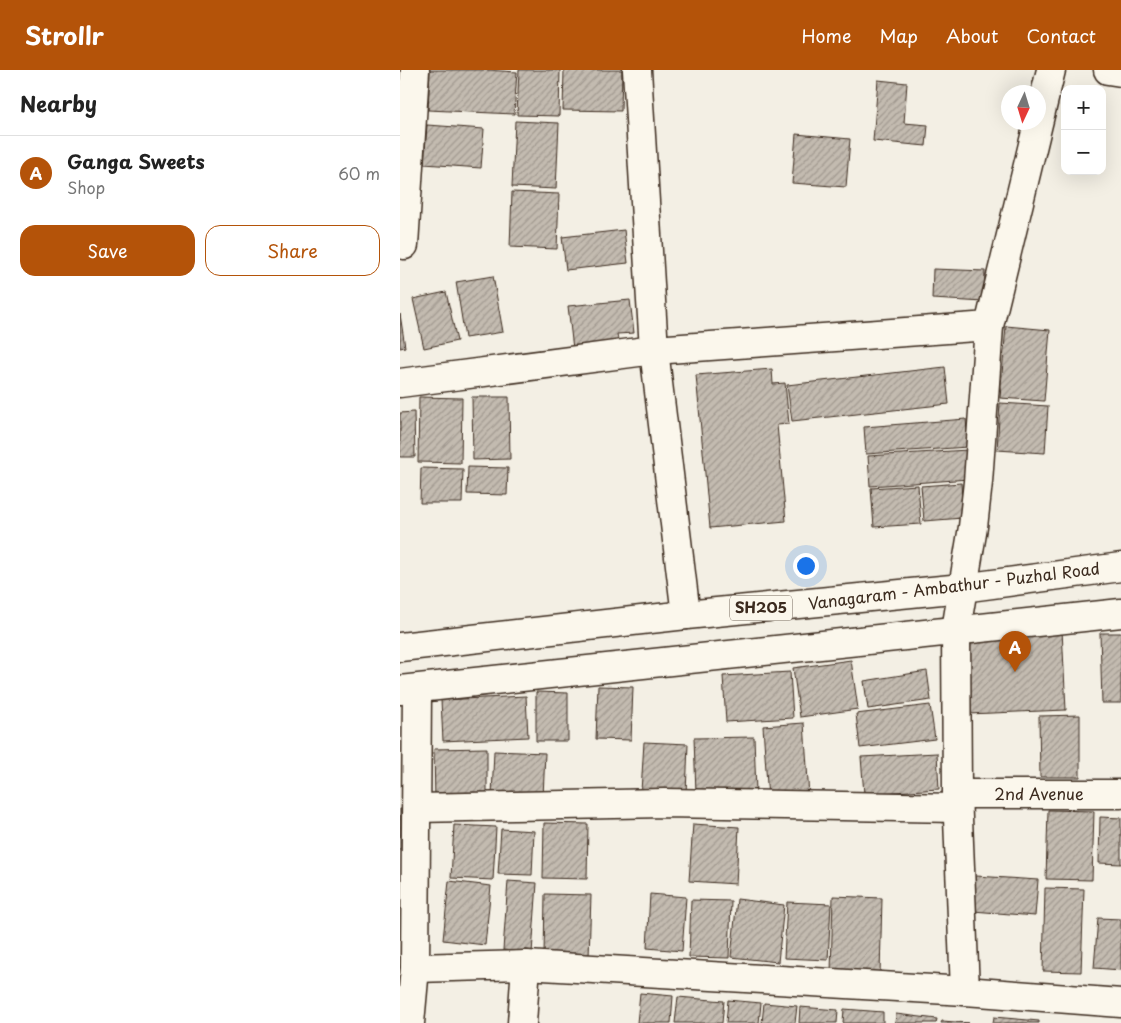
<!DOCTYPE html>
<html lang="en">
<head>
<meta charset="utf-8">
<style>
  :root { --surface:#fff; --page:#f6f6f6; --text:#222; --muted:#767676; --line:#e0e0e0; --accent:#b45309 }
  body { margin:0; font-family:"Playpen Sans",sans-serif; background:var(--page); color:var(--text) }
  .controls { position:absolute; right:15px; top:15px; display:grid; overflow:hidden; border-radius:10px; box-shadow:0 5px 20px #0002 }
  .controls button { width:45px; height:45px; display:grid; place-items:center; padding:0; border:0; border-bottom:1px solid var(--line); background:var(--surface); color:var(--text); font:25px sans-serif }
  .compass { position:absolute; left:601px; top:15px; width:45px; height:45px; border-radius:50%; background:var(--surface); box-shadow:0 5px 20px #0002; rotate:184deg }
  .you { position:absolute; left:405px; top:495px; width:18px; height:18px; margin:-12px; border:4px solid #fff; border-radius:50%; background:#1a73e8; box-shadow:0 0 0 8px #1a73e833 }
  .badge { display:grid; place-items:center; width:32px; height:32px; border-radius:50%; background:var(--accent); color:#fff; font-size:16px; font-weight:700 }
  .pin { position:absolute; translate:-50% -41px; filter:drop-shadow(0 1px 2px #0008) }
  .pin::after { content:''; position:absolute; top:26px; width:18px; height:15px; background:inherit; clip-path:polygon(0 0,100% 0,50% 100%) }
  .list { margin:0; padding:0; list-style:none }
  h2 { display:flex; justify-content:space-between; align-items:center; height:65px; margin:0; padding:0 20px; font-size:21px }
  h2 small { font-size:16px; font-weight:400; color:var(--muted) }
  .list li { display:grid; grid-template-columns:32px 1fr auto; gap:15px; align-items:center; box-sizing:border-box; height:75px; padding:0 20px; border-top:1px solid var(--line) }
  .list b { display:block; font-size:19px; white-space:nowrap }
  .list p { margin:0; font-size:16px; white-space:nowrap; color:var(--muted) }
  .list em { font-size:16px; font-style:normal; color:var(--muted) }
  .actions { display:flex; gap:10px; padding:15px 20px }
  .actions a { flex:1; padding:11px 0; border:1px solid var(--accent); border-radius:15px; text-align:center; font-size:18px; color:var(--accent) }
  .actions .main { background:var(--accent); color:#fff }
  .map { position:relative; flex:none; width:721px; height:953px; overflow:hidden }
  header { display:flex; align-items:center; gap:30px; box-sizing:border-box; height:70px; padding:0 25px; background:var(--accent); color:#fff }
  header strong { font-size:24px }
  nav { display:flex; gap:28px; margin-inline-start:auto; font-size:18px }
  main { display:flex }
  aside { flex:1; background:var(--surface) }
  .map>svg:first-child { display:block }
  .building { fill:url(#building-hatch); stroke:#3b2a1e }
  .lines { fill:none; stroke-linecap:round; stroke-linejoin:round }
  .minor-casing { stroke:#3b2a1e; stroke-width:31 }
  .major-casing { stroke:#3b2a1e; stroke-width:31 }
  .minor { stroke:#fbf7ec; stroke-width:28 }
  .major { stroke:#fbf7ec; stroke-width:28 }
  .labels { text-anchor:middle; stroke-width:4.5; stroke-linejoin:round; paint-order:stroke }
  .shield { fill:#fbf7ec; stroke:#75685c; stroke-width:1 }
  .shield-label { font-size:15px; font-weight:bold; fill:#3b2a1e }
  .street-label { font-size:16px; fill:#3b2a1e; stroke:#fbf7ec }
</style>
</head>
<body>
<header>
<strong>Strollr</strong>
<nav><a>Home</a><a>Map</a><a>About</a><a>Contact</a></nav>
</header>
<main>
<aside>
<h2>Nearby<small></small></h2>
<ul class="list">
<li><span class="badge">A</span><div><b>Ganga Sweets</b><p>Shop</p></div><em>60 m</em></li>
</ul>
<div class="actions"><a class="main">Save</a><a>Share</a></div>
</aside>
<div class="map">
<svg width="721" height="953" viewBox="0 0 721 953">
  <defs>
    <pattern id="building-hatch" width="6" height="6" patternUnits="userSpaceOnUse" patternTransform="scale(1.25)"><rect width="6" height="6" fill="#c3bbb0"/><path d="M-1 1l2-2M0 6l6-6M5 7l2-2" fill="none" stroke="#a0988f"/></pattern>
  </defs>
  <rect width="100%" height="100%" fill="#f3efe4"/>
  <filter id="ink" filterUnits="userSpaceOnUse"><feTurbulence type="fractalNoise" baseFrequency=".02" numOctaves="2"/><feDisplacementMap in="SourceGraphic" scale="10" xChannelSelector="R" yChannelSelector="G"/><feConvolveMatrix kernelMatrix="1 2 1 2 8 2 1 2 1" color-interpolation-filters="sRGB"/></filter>
  <g filter="url(#ink)">
    <g class="building">
      <path d="M 30,0 L 87,0 L 117,2 L 114,44 L 28,40 Z"/>
      <path d="M 119,0 L 160,0 L 159,46 L 117,45 Z"/>
      <path d="M 164,0 L 222,0 L 221,41 L 163,40 Z"/>
      <path d="M 478,10 L 507,13 L 504,53 L 528,55 L 526,76 L 473,71 Z"/>
      <path d="M 115,51 L 159,53 L 156,119 L 112,117 Z"/>
      <path d="M 27,55 L 84,59 L 81,98 L 24,94 Z"/>
      <path d="M 396,64 L 450,69 L 446,117 L 392,113 Z"/>
      <path d="M 112,122 L 159,124 L 157,179 L 110,177 Z"/>
      <path d="M 224,160 L 228,193 L 166,200 L 162,167 Z"/>
      <path d="M 533,199 L 585,201 L 584,232 L 532,229 Z"/>
      <path d="M 93,206 L 103,262 L 65,268 L 56,212 Z"/>
      <path d="M 46,222 L 57,271 L 24,278 L 13,229 Z"/>
      <path d="M 230,230 L 234,263 L 217,264 L 219,275 L 173,279 L 168,236 Z"/>
      <path d="M 0,244 L 5,277 L 0,278 Z"/>
      <path d="M 606,256 L 650,260 L 644,331 L 600,328 Z"/>
      <path d="M 545,297 L 549,334 L 392,351 L 387,315 Z"/>
      <path d="M 372,299 L 373,314 L 385,313 L 389,354 L 377,355 L 386,451 L 310,458 L 296,305 Z"/>
      <path d="M 19,327 L 62,328 L 61,393 L 18,392 Z"/>
      <path d="M 72,327 L 109,327 L 110,389 L 73,390 Z"/>
      <path d="M 600,333 L 648,336 L 645,383 L 597,380 Z"/>
      <path d="M 14,342 L 15,387 L 0,387 L 0,343 Z"/>
      <path d="M 566,349 L 568,377 L 466,384 L 464,357 Z"/>
      <path d="M 568,380 L 569,409 L 470,416 L 468,386 Z"/>
      <path d="M 68,397 L 108,398 L 107,425 L 67,424 Z"/>
      <path d="M 21,398 L 63,399 L 62,433 L 20,433 Z"/>
      <path d="M 561,413 L 563,448 L 524,451 L 521,416 Z"/>
      <path d="M 518,415 L 521,454 L 474,457 L 471,418 Z"/>
      <path d="M 662,560 L 666,640 L 568,644 L 564,565 Z"/>
      <path d="M 700,563 L 721,563 L 721,633 L 702,633 Z"/>
      <path d="M 451,590 L 458,639 L 400,647 L 393,598 Z"/>
      <path d="M 527,601 L 531,630 L 468,639 L 464,611 Z"/>
      <path d="M 390,602 L 393,648 L 326,652 L 323,606 Z"/>
      <path d="M 198,616 L 233,617 L 231,670 L 196,669 Z"/>
      <path d="M 136,622 L 168,623 L 168,671 L 136,671 Z"/>
      <path d="M 126,626 L 128,667 L 43,671 L 41,630 Z"/>
      <path d="M 530,635 L 535,669 L 460,678 L 456,644 Z"/>
      <path d="M 680,645 L 680,707 L 640,707 L 639,646 Z"/>
      <path d="M 404,653 L 409,726 L 368,729 L 363,656 Z"/>
      <path d="M 354,667 L 356,722 L 296,723 L 294,668 Z"/>
      <path d="M 244,672 L 288,674 L 286,724 L 241,722 Z"/>
      <path d="M 87,678 L 87,729 L 35,730 L 34,679 Z"/>
      <path d="M 94,681 L 145,683 L 143,727 L 92,726 Z"/>
      <path d="M 537,683 L 539,719 L 464,724 L 461,687 Z"/>
      <path d="M 0,739 L 1,739 L 3,780 L 0,780 Z"/>
      <path d="M 648,740 L 694,741 L 692,810 L 646,809 Z"/>
      <path d="M 700,747 L 721,748 L 721,794 L 699,793 Z"/>
      <path d="M 144,753 L 188,754 L 187,809 L 143,808 Z"/>
      <path d="M 293,754 L 339,757 L 336,814 L 289,811 Z"/>
      <path d="M 54,755 L 96,757 L 93,810 L 51,808 Z"/>
      <path d="M 101,759 L 134,761 L 132,805 L 98,804 Z"/>
      <path d="M 576,806 L 638,810 L 635,846 L 573,841 Z"/>
      <path d="M 49,811 L 91,816 L 85,875 L 43,870 Z"/>
      <path d="M 108,811 L 137,813 L 132,883 L 103,880 Z"/>
      <path d="M 645,818 L 684,819 L 681,902 L 643,901 Z"/>
      <path d="M 145,824 L 191,825 L 189,887 L 144,886 Z"/>
      <path d="M 250,824 L 286,827 L 282,881 L 247,878 Z"/>
      <path d="M 433,826 L 482,828 L 480,904 L 431,903 Z"/>
      <path d="M 337,829 L 384,835 L 378,892 L 331,887 Z"/>
      <path d="M 291,830 L 331,831 L 329,888 L 289,887 Z"/>
      <path d="M 387,832 L 431,834 L 428,890 L 384,888 Z"/>
      <path d="M 698,848 L 721,849 L 721,900 L 694,898 Z"/>
      <path d="M 240,923 L 273,926 L 271,953 L 237,953 Z"/>
      <path d="M 278,927 L 324,931 L 322,953 L 275,953 Z"/>
      <path d="M 328,930 L 361,933 L 359,953 L 326,953 Z"/>
      <path d="M 364,933 L 397,936 L 395,953 L 362,953 Z"/>
      <path d="M 400,937 L 438,940 L 437,953 L 399,953 Z"/>
      <path d="M 444,939 L 483,942 L 483,953 L 443,953 Z"/>
      <path d="M 496,944 L 537,949 L 536,953 L 495,953 Z"/>
      <path d="M 594,947 L 639,951 L 639,953 L 593,953 Z"/>
      <path d="M 542,951 L 569,953 L 541,953 Z"/>
    </g>
    <g class="lines">
      <g class="minor-casing">
        <g id="minor">
          <path d="M 237,0 L 254,280 L 286,545"/>
          <path d="M 708,0 L 721,2"/>
          <path d="M 4,175 L 15,0"/>
          <path d="M 0,313 L 254,280 L 589,256 L 651,0"/>
          <path d="M 557,724 L 721,724"/>
          <path d="M 17,738 L 264,733 L 557,738"/>
          <path d="M 15,898 L 126,895 L 565,921 L 721,933"/>
          <path d="M 565,921 L 557,724 L 556,560 L 573,457 L 578,412 L 589,256"/>
          <path d="M 10,953 L 15,898 L 17,619"/>
          <path d="M 122,953 L 126,895"/>
        </g>
      </g>
      <g class="major-casing">
        <g id="major">
          <path d="M 0,577 L 286,545 L 562,518 L 721,497"/>
          <path d="M 0,620 L 721,543"/>
        </g>
      </g>
      <use href="#minor" class="minor"/>
      <use href="#major" class="major"/>
    </g>
  </g>
  <g class="labels">
    <rect class="shield" x="330" y="525.5" width="62" height="25" rx="4"/>
    <g class="shield-label">
      <text x="361" y="543">SH205</text>
    </g>
    <g class="street-label">
      <text transform="translate(554 516) rotate(-7)" y="6">Vanagaram - Ambathur - Puzhal Road</text>
      <text x="639" y="730">2nd Avenue</text>
    </g>
  </g>
</svg>
<div class="controls">
<button>+</button>
<button>−</button>
</div>
<svg class="compass" viewBox="-18 -18 36 36"><path d="M0-13l5 13h-10z" fill="#e53935"/><path d="M0 13l5-13h-10z" fill="#767676"/></svg>
<div class="you"></div>
<div class="pin badge" style="left:615px;top:602px">A</div>
</div>
</main>
</body>
</html>
